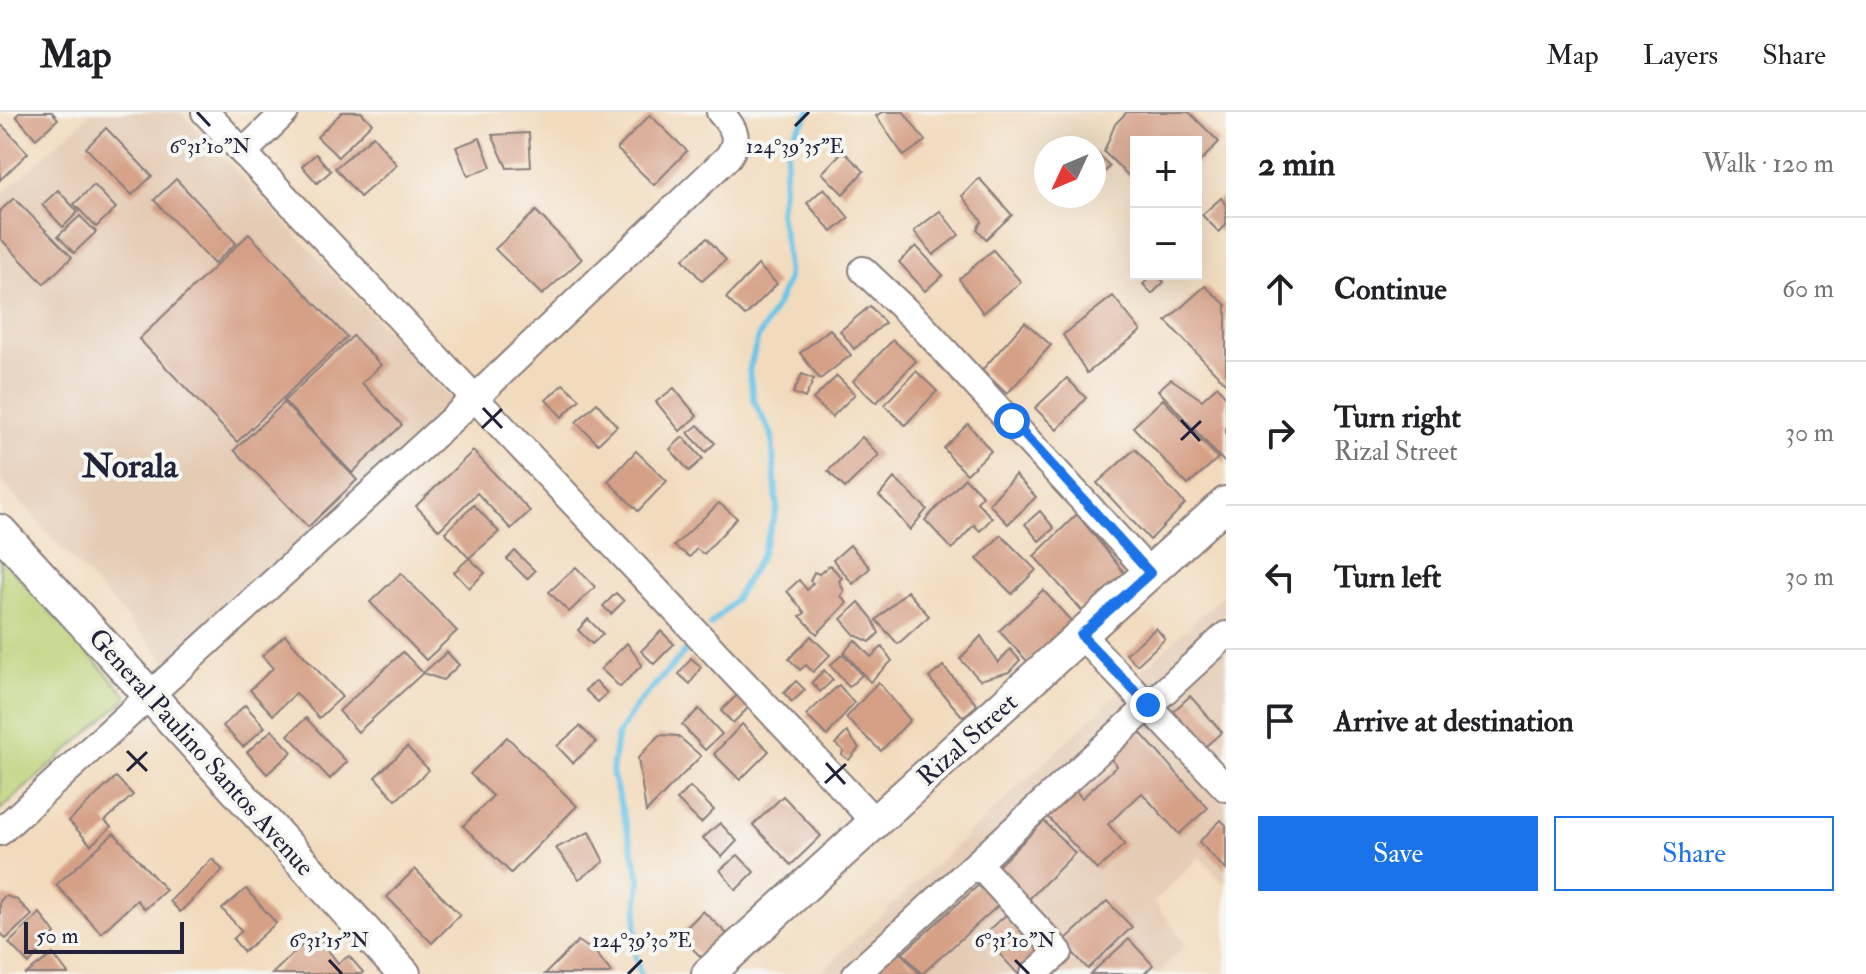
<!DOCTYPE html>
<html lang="en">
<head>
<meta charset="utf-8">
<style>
  :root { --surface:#fff; --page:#f6f6f6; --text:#202124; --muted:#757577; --line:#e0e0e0; --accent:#1a73e8 }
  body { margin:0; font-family:"IM FELL Double Pica",serif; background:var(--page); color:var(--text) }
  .controls { position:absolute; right:24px; top:24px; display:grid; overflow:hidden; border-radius:0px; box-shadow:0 8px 32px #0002 }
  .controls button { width:72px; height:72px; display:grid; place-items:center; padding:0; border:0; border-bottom:2px solid var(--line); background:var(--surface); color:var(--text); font:40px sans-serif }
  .compass { position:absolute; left:1034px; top:24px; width:72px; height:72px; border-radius:50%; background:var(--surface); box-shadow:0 8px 32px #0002; rotate:226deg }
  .scale { position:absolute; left:24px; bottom:20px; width:160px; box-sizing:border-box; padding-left:8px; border:4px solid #22223b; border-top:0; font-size:22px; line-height:28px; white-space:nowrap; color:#22223b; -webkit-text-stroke:6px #f6f6f2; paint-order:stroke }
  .stop { position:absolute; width:24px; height:24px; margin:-18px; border:6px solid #1a73e8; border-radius:50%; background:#fff }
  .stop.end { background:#1a73e8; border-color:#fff; box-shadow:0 2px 8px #0008 }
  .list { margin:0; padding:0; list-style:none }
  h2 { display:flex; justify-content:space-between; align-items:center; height:104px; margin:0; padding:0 32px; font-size:34px }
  h2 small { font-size:26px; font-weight:400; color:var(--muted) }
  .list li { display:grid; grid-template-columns:52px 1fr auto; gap:24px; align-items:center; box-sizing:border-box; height:144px; padding:0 32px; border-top:2px solid var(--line) }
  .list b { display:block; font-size:30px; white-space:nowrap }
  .list p { margin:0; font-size:26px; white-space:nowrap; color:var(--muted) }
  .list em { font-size:26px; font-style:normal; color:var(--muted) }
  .actions { display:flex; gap:16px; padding:24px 32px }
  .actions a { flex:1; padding:18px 0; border:2px solid var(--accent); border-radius:0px; text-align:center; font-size:28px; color:var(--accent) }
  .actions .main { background:var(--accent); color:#fff }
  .icon { flex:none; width:44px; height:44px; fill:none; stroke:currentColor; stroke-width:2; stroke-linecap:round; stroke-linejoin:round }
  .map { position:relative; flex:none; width:1226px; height:862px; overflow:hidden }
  header { display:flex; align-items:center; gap:48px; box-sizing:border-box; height:112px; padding:0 40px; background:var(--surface); border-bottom:2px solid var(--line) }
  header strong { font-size:38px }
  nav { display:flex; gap:44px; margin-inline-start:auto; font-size:28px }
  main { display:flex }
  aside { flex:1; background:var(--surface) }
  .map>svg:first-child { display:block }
  .built { fill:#e4cbb4 }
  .green { fill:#bbd074; stroke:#6e7958; stroke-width:2 }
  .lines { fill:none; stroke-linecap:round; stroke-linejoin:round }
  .stream { stroke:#69c4e7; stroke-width:6 }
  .building { fill:#d6a086 }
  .minor-casing { stroke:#8a7e7c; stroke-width:30 }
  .major-casing { stroke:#8a7e7c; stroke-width:36 }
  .minor { stroke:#fff; stroke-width:26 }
  .major { stroke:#fff; stroke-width:32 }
  .route { stroke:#1a73e8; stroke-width:10 }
  .ticks { fill:none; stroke:#22223b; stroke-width:3 }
  .labels { text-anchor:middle; stroke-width:8; stroke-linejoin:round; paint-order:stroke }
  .street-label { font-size:26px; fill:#22223b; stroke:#f6f6f2 }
  .district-label { font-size:34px; font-weight:bold; fill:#22223b; stroke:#f6f6f2 }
  .ticks-label { font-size:20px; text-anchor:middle; fill:#22223b; stroke:#f6f6f2; stroke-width:8; stroke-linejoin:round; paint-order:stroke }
</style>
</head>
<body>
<header>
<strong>Map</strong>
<nav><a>Map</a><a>Layers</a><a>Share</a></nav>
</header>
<main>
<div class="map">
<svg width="1226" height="862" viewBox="0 0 1226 862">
  <rect width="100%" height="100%" fill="#f6f6f2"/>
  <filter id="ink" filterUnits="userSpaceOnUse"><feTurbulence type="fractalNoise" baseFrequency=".0125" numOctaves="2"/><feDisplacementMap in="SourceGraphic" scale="16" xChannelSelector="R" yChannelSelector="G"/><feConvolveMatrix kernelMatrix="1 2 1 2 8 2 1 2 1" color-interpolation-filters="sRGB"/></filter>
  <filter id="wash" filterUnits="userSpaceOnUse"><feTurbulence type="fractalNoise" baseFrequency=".006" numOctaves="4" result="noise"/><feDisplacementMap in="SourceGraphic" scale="32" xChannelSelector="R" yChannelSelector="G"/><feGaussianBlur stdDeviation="1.8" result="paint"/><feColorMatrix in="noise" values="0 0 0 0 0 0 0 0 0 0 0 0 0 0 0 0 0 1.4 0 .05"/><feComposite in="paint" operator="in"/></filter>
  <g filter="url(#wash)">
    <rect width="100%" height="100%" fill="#f2dbbd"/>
    <g class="built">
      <path d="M 92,0 L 180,0 L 454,290 L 168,551 L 0,368 L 0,84 Z"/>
      <path d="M 1226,480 L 1226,773 L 1200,745 L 1154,790 L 1186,832 L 1159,862 L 819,862 Z"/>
    </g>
    <path class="green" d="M 0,445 L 128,585 L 0,698 Z"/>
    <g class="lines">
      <g class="stream">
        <path d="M 710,513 L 734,489 L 761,444 L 777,396 L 772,323 L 754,289 L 749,259 L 758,226 L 777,193 L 788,166 L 786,134 L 780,101 L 789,29 L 810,0"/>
        <path d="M 640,862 L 634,838 L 640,766 L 612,660 L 617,624 L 636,594 L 691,533"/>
      </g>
    </g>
    <g id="blocks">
      <g class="building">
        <path d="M 20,0 L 52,0 L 58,7 L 36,27 L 16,4 Z"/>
        <path d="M 342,0 L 361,0 L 372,11 L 338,45 L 317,25 Z"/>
        <path d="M 882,0 L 904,0 L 925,29 L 904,44 L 876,4 Z"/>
        <path d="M 1127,0 L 1189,0 L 1219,30 L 1196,54 L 1196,30 L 1136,30 L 1136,71 L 1104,40 L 1115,12 Z"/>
        <path d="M 650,3 L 687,39 L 654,73 L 617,37 Z"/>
        <path d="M 3,14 L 28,41 L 0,68 L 0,16 Z"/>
        <path d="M 106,16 L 152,64 L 132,83 L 86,36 Z"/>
        <path d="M 529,21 L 531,55 L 507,56 L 492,23 Z"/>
        <path d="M 373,24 L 397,53 L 360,85 L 335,56 Z"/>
        <path d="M 480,26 L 491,55 L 468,64 L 456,35 Z"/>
        <path d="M 843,39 L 864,59 L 843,82 L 822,61 Z"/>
        <path d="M 1094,39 L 1110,54 L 1094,71 Z"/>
        <path d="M 316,42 L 331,59 L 317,71 L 302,54 Z"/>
        <path d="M 979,66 L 1012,103 L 986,127 L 977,117 L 982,109 L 962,84 Z"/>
        <path d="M 176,67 L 236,131 L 214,152 L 154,88 Z"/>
        <path d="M 94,73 L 116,96 L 96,115 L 74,92 Z"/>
        <path d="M 824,76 L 849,106 L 832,120 L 807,91 Z"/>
        <path d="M 58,78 L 78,100 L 63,115 L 42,93 Z"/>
        <path d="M 14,86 L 72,145 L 44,172 L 0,126 L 0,99 Z"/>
        <path d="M 1221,86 L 1226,92 L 1226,113 L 1219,120 L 1202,103 Z"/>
        <path d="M 536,99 L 582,147 L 542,183 L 495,137 Z"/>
        <path d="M 940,99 L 959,123 L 933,143 L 914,119 Z"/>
        <path d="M 80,104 L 96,120 L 74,141 L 58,124 Z"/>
        <path d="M 249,122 L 347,225 L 237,330 L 139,227 Z"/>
        <path d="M 707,126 L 726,148 L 702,169 L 683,147 Z"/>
        <path d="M 916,134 L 943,163 L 925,179 L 899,150 Z"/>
        <path d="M 993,138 L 1021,170 L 983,201 L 959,167 Z"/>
        <path d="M 758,153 L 777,172 L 745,204 L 726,186 Z"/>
        <path d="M 1154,162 L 1157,162 L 1164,170 L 1152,182 L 1143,172 Z"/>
        <path d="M 1205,174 L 1226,193 L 1226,272 L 1166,209 Z"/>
        <path d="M 1113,184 L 1141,219 L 1087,261 L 1063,223 Z"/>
        <path d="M 870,194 L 885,211 L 854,237 L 840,219 Z"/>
        <path d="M 1025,210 L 1051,233 L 1007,282 L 982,258 Z"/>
        <path d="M 830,217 L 851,243 L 820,267 L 800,241 Z"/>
        <path d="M 353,224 L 381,253 L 362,271 L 402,313 L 352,361 L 284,289 Z"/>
        <path d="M 893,228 L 916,249 L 876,291 L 853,269 Z"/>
        <path d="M 916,259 L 937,279 L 905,313 L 884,293 Z"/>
        <path d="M 802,262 L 814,267 L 805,286 L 793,281 Z"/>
        <path d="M 837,264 L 855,282 L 832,305 L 813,287 Z"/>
        <path d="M 1067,266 L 1086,286 L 1057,318 L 1035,296 Z"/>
        <path d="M 1171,267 L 1202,288 L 1217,274 L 1226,285 L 1226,352 L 1158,278 Z"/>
        <path d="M 563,272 L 580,287 L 562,305 L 546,288 Z"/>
        <path d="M 674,276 L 697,304 L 680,319 L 656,290 Z"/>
        <path d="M 1163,287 L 1218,346 L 1188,373 L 1133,315 Z"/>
        <path d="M 284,291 L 357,368 L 308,415 L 234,338 Z"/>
        <path d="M 597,291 L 617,314 L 598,332 L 576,310 Z"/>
        <path d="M 968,312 L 991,339 L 967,362 L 952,347 L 944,336 Z"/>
        <path d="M 698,313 L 715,331 L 706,340 L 688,321 Z"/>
        <path d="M 683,325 L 703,347 L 689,359 L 670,337 Z"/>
        <path d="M 862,325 L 879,343 L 845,376 L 828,359 Z"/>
        <path d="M 1135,337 L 1185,392 L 1150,428 L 1097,371 Z"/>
        <path d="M 473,339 L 530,399 L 511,417 L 477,381 L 439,418 L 416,394 Z"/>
        <path d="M 636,339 L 667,369 L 638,399 L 608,369 Z"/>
        <path d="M 1015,363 L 1036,385 L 1008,412 L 989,392 Z"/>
        <path d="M 894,366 L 927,397 L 910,418 L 890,394 L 879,384 Z"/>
        <path d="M 965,366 L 983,384 L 977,390 L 992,406 L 980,419 L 974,413 L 952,437 L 925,408 Z"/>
        <path d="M 719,391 L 737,406 L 704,442 L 696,437 L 690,445 L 674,434 Z"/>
        <path d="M 474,393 L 499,420 L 469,446 L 445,420 Z"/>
        <path d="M 1040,399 L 1054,416 L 1039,429 L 1025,412 Z"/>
        <path d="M 1077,402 L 1126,463 L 1085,502 L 1034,444 Z"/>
        <path d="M 1001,423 L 1036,458 L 1012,482 L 977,447 Z"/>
        <path d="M 850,433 L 870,456 L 853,472 L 833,448 Z"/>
        <path d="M 515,439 L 535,459 L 527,467 L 507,447 Z"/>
        <path d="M 469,446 L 485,461 L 469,476 L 454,460 Z"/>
        <path d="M 830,453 L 842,466 L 839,469 L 844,479 L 841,484 L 847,491 L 817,522 L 800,504 L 805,501 L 787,479 L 799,468 L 807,478 L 813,471 L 810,469 L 814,460 L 819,462 Z"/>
        <path d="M 576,455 L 595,475 L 569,500 L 549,480 Z"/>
        <path d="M 401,461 L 457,519 L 426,548 L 370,490 Z"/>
        <path d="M 1043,478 L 1072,510 L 1028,550 L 999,519 Z"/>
        <path d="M 907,479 L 929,504 L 898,532 L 876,508 Z"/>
        <path d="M 616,481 L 624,489 L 611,502 L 603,494 Z"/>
        <path d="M 859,490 L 872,506 L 879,521 L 870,530 L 855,523 L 841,507 Z"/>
        <path d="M 588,507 L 603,522 L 592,532 L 578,518 Z"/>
        <path d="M 1156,516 L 1165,527 L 1137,553 L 1126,542 Z"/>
        <path d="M 661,519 L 674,532 L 654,552 L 641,539 Z"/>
        <path d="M 285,523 L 342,585 L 319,606 L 296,581 L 273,603 L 250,578 L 273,556 L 262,544 Z"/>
        <path d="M 811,524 L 830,543 L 813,560 L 806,553 L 800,558 L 789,547 Z"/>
        <path d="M 981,524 L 998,551 L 1010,537 L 1020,548 L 1009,560 L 980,568 L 960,547 Z"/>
        <path d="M 855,528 L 871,545 L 882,535 L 892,549 L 870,570 L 844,540 Z"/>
        <path d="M 627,531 L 642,553 L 620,575 L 601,557 Z"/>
        <path d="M 403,540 L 423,561 L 358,620 L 339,599 Z"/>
        <path d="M 447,540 L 459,553 L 443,568 L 423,561 Z"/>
        <path d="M 843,542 L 862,563 L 849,575 L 830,553 Z"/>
        <path d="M 691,546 L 701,555 L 690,572 L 679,562 Z"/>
        <path d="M 943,554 L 977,593 L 963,605 L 929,566 Z"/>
        <path d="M 824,558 L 833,568 L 820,580 L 812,570 Z"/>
        <path d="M 596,569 L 607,581 L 598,590 L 585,578 Z"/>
        <path d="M 796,569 L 805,578 L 792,590 L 784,581 Z"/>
        <path d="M 878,570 L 910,608 L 881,639 L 846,606 Z"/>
        <path d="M 839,573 L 854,591 L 827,624 L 806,603 Z"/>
        <path d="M 737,583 L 749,595 L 733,611 L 721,599 Z"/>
        <path d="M 1190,584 L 1222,620 L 1198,641 L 1167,605 Z"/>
        <path d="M 245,593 L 265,615 L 243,635 L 223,614 Z"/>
        <path d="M 699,597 L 722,622 L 705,638 L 682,613 Z"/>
        <path d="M 306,606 L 347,650 L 330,667 L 288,623 Z"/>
        <path d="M 742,612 L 769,639 L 740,668 L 714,642 Z"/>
        <path d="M 580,614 L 596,630 L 573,651 L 557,634 Z"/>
        <path d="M 1137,617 L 1208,696 L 1179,722 L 1142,681 L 1108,712 L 1125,732 L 1097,758 L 1045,702 L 1073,676 L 1082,686 L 1117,654 L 1108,644 Z"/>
        <path d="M 272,618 L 292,640 L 267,662 L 247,640 Z"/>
        <path d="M 847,620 L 859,636 L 849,648 L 842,643 L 843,638 L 835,632 Z"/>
        <path d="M 659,623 L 678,624 L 701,644 L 646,700 L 638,646 Z"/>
        <path d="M 507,625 L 577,694 L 511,761 L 463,714 L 493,684 L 470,662 Z"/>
        <path d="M 407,635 L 429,658 L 396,688 L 375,665 Z"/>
        <path d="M 116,665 L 133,683 L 105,709 L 111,715 L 91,733 L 69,709 Z"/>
        <path d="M 690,675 L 714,698 L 701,711 L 677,688 Z"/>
        <path d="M 783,684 L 821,724 L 791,753 L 753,713 Z"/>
        <path d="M 1221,708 L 1226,713 L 1226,758 L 1199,730 Z"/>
        <path d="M 1044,709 L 1075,741 L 1026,790 L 994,758 Z"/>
        <path d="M 720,711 L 737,729 L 722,745 L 703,726 Z"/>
        <path d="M 589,720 L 604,750 L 579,767 L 556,736 Z"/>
        <path d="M 114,721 L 166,778 L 145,797 L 137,788 L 101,821 L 56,773 Z"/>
        <path d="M 738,743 L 754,760 L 736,778 L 720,758 Z"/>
        <path d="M 212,747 L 223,758 L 180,800 L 170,789 Z"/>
        <path d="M 415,757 L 460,803 L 432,831 L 387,785 Z"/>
        <path d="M 982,770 L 1001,791 L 922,862 L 903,841 Z"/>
        <path d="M 246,777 L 276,811 L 244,840 L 233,827 L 242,819 L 222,797 Z"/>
        <path d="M 5,784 L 16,787 L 32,803 L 6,827 L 0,820 L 0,789 Z"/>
        <path d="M 1107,789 L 1132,815 L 1088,857 L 1063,830 Z"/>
        <path d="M 703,799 L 728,823 L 704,848 L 679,823 Z"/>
        <path d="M 1009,800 L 1047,841 L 1023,862 L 1018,862 L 983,824 Z"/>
        <path d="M 40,801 L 55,822 L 29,852 L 9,831 Z"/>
        <path d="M 315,821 L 338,851 L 349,844 L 363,860 L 361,862 L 272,862 Z"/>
        <path d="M 1129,827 L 1153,853 L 1144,862 L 1090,862 Z"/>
        <path d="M 578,829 L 595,840 L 611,860 L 607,862 L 545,862 Z"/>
        <path d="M 894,833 L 920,862 L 872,862 Z"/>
        <path d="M 53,842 L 68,862 L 26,862 Z"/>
      </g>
    </g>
  </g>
  <g filter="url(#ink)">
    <use href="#blocks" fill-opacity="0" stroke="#8a7e7c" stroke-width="2"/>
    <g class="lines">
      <g class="minor-casing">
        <g id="minor">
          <path d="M 205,0 L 875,710"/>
          <path d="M 243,41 L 285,0"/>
          <path d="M 863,158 L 921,213 L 1150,461"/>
          <path d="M 1081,523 L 1226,676"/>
          <path d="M 0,720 L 475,286 L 728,45 C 741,26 734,16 720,0"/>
          <path d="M 978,752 L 1059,840 L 1034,862"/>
          <path d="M 856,862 L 1226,523"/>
        </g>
      </g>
      <g class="major-casing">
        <g id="major">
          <path d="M 0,419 L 404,862"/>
          <path d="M 708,862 L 1226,391"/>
        </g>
      </g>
      <use href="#minor" class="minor"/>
      <use href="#major" class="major"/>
    </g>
  </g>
  <g class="lines" filter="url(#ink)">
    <path class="route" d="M 1012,309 L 1150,461 L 1081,523 L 1148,593"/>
  </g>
  <path class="ticks" d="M 197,0 L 210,14M 795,14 L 809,0M 483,296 L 502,316M 1181,308 L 1200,329M 482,316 L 502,297M 1181,328 L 1201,309M 127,639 L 147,659M 826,651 L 845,672M 127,659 L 147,640M 825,671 L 846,652M 329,848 L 342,862M 1015,848 L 1029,862M 628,862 L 642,848"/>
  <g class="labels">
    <g class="street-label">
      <text transform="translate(967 627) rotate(-42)" y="9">Rizal Street</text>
      <text transform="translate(202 640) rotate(48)" y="9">General Paulino Santos Avenue</text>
    </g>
    <g class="district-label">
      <text x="130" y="365">Norala</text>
    </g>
  </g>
  <g class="ticks-label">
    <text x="795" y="41">124°39'35"E</text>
    <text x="210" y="41">6°31'10"N</text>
    <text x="329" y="835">6°31'15"N</text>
    <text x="1015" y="835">6°31'10"N</text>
    <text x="642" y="835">124°39'30"E</text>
  </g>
</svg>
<div class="controls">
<button>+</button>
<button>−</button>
</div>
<svg class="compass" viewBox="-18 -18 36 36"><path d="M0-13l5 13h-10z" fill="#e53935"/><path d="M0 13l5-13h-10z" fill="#757577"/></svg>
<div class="scale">50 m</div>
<div class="stop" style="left:1012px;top:309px"></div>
<div class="stop end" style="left:1148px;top:593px"></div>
</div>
<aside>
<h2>2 min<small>Walk · 120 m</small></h2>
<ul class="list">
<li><svg class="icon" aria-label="ahead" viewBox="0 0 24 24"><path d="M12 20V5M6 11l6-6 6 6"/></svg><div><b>Continue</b></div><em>60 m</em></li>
<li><svg class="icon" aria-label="right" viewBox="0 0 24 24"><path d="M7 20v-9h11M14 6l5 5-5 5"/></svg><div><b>Turn right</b><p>Rizal Street</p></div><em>30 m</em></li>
<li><svg class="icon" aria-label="left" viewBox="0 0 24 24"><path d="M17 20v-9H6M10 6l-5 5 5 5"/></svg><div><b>Turn left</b></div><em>30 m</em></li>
<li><svg class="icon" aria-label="arrive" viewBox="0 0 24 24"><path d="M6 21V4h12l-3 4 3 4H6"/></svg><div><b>Arrive at destination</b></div></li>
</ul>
<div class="actions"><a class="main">Save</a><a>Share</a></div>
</aside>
</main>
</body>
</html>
